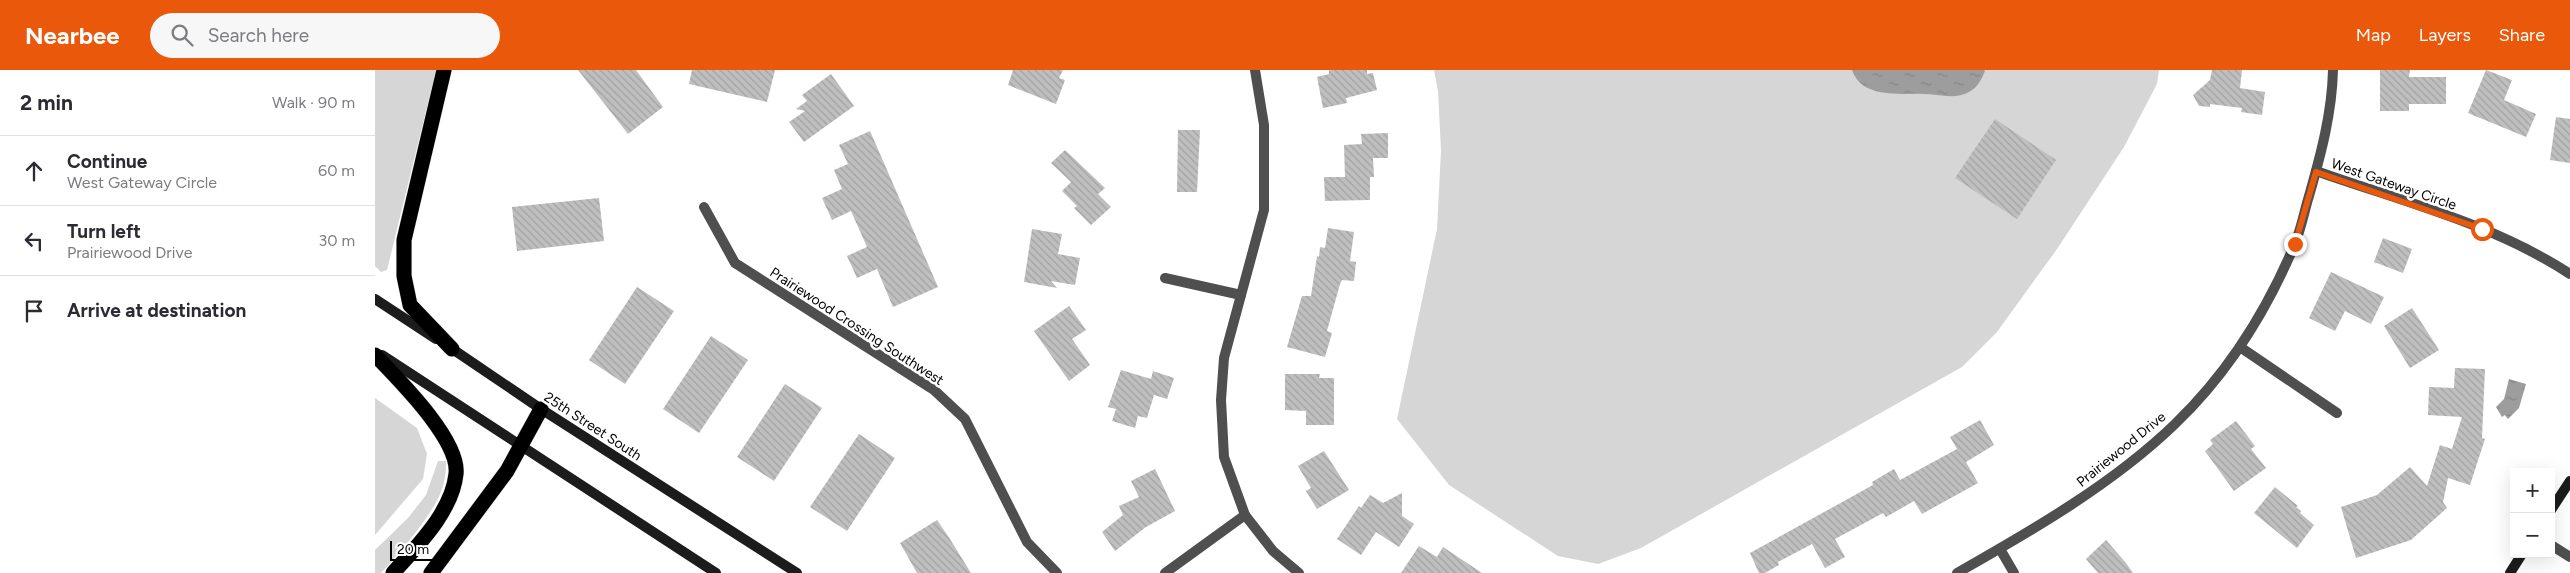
<!DOCTYPE html>
<html lang="en">
<head>
<meta charset="utf-8">
<style>
  :root { --surface:#fff; --page:#f7f7f7; --text:#2b2b33; --muted:#7c7c81; --line:#e1e1e2; --accent:#ea580c }
  body { margin:0; font-family:Figtree,sans-serif; background:var(--page); color:var(--text) }
  .controls { position:absolute; right:15px; bottom:15px; display:grid; overflow:hidden; border-radius:0px; box-shadow:0 5px 20px #0002 }
  .controls button { width:45px; height:45px; display:grid; place-items:center; padding:0; border:0; border-bottom:1px solid var(--line); background:var(--surface); color:var(--text); font:25px sans-serif }
  .scale { position:absolute; left:15px; bottom:12px; width:58px; box-sizing:border-box; padding-left:5px; border:2px solid #000; border-top:0; font-size:14px; line-height:18px; white-space:nowrap; color:#000; -webkit-text-stroke:4px #fff; paint-order:stroke }
  .stop { position:absolute; width:15px; height:15px; margin:-11px; border:4px solid #ea580c; border-radius:50%; background:#fff }
  .stop.end { background:#ea580c; border-color:#fff; box-shadow:0 1px 5px #0008 }
  .list { margin:0; padding:0; list-style:none }
  h2 { display:flex; justify-content:space-between; align-items:center; height:65px; margin:0; padding:0 20px; font-size:21px }
  h2 small { font-size:16px; font-weight:400; color:var(--muted) }
  .list li { display:grid; grid-template-columns:32px 1fr auto; gap:15px; align-items:center; box-sizing:border-box; height:70px; padding:0 20px; border-top:1px solid var(--line) }
  .list b { display:block; font-size:19px; white-space:nowrap }
  .list p { margin:0; font-size:16px; white-space:nowrap; color:var(--muted) }
  .list em { font-size:16px; font-style:normal; color:var(--muted) }
  .icon { flex:none; width:28px; height:28px; fill:none; stroke:currentColor; stroke-width:2; stroke-linecap:round; stroke-linejoin:round }
  .map { position:relative; flex:none; width:2195px; height:503px; overflow:hidden }
  header { display:flex; align-items:center; gap:30px; box-sizing:border-box; height:70px; padding:0 25px; background:var(--accent); color:#fff }
  header strong { font-size:24px }
  nav { display:flex; gap:28px; margin-inline-start:auto; font-size:18px }
  .search { width:350px; height:45px; background:var(--page); display:flex; align-items:center; gap:12px; box-sizing:border-box; padding:0 18px; border-radius:28px; color:var(--muted); font-size:19px }
  main { display:flex }
  aside { flex:1; background:var(--surface) }
  .map>svg:first-child { display:block }
  .grass { fill:#d6d6d6 }
  .water { fill:url(#water-ripples) }
  .building { fill:url(#building-back-hatch) }
  .lines { fill:none; stroke-linecap:round; stroke-linejoin:round }
  .highway-casing { stroke:#dbdbdb; stroke-width:16 }
  .street { stroke:#4f4f4f; stroke-width:10 }
  .secondary { stroke:#1c1c1c; stroke-width:10 }
  .highway { stroke:#000; stroke-width:15 }
  .route { stroke:#ea580c; stroke-width:6 }
  .labels { text-anchor:middle; stroke-width:5; stroke-linejoin:round; paint-order:stroke }
  .street-label { font-size:14px; fill:#000; stroke:#fff }
</style>
</head>
<body>
<header>
<strong>Nearbee</strong>
<div class="search"><svg class="icon" aria-label="search" viewBox="0 0 24 24"><circle cx="10" cy="10" r="6"/><path d="M15 15l6 6"/></svg>Search here</div>
<nav><a>Map</a><a>Layers</a><a>Share</a></nav>
</header>
<main>
<aside>
<h2>2 min<small>Walk · 90 m</small></h2>
<ul class="list">
<li><svg class="icon" aria-label="ahead" viewBox="0 0 24 24"><path d="M12 20V5M6 11l6-6 6 6"/></svg><div><b>Continue</b><p>West Gateway Circle</p></div><em>60 m</em></li>
<li><svg class="icon" aria-label="left" viewBox="0 0 24 24"><path d="M17 20v-9H6M10 6l-5 5 5 5"/></svg><div><b>Turn left</b><p>Prairiewood Drive</p></div><em>30 m</em></li>
<li><svg class="icon" aria-label="arrive" viewBox="0 0 24 24"><path d="M6 21V4h12l-3 4 3 4H6"/></svg><div><b>Arrive at destination</b></div></li>
</ul>
</aside>
<div class="map">
<svg width="2195" height="503" viewBox="0 0 2195 503">
  <defs>
    <pattern id="water-ripples" width="26" height="14" patternUnits="userSpaceOnUse" patternTransform="scale(1.25)"><rect width="26" height="14" fill="#9d9d9d"/><path d="M2 4q2-2 4 0t4 0M15 11q2-2 4 0t4 0" fill="none" stroke="#858585"/></pattern>
    <pattern id="building-back-hatch" width="6" height="6" patternUnits="userSpaceOnUse" patternTransform="scale(1.25)"><rect width="6" height="6" fill="#bfbfbf"/><path d="M-1 5l2 2M0 0l6 6M5-1l2 2" fill="none" stroke="#a2a2a2"/></pattern>
  </defs>
  <rect width="100%" height="100%" fill="#fff"/>
  <g class="grass">
    <path d="M 0,0 L 61,0 L 12,200 L 6,202 L 0,196 Z"/>
    <path d="M 1059,0 L 1784,0 L 1782,14 L 1749,77 L 1682,179 L 1622,262 L 1587,297 L 1266,478 L 1223,494 L 1183,486 L 1074,415 L 1022,349 L 1062,159 L 1066,81 L 1063,21 Z"/>
    <path d="M 0,328 L 42,358 L 52,384 L 48,409 L 0,465 Z"/>
    <path d="M 63,391 L 71,391 C 71,402 70,412 66,422 C 57,445 24,484 6,503 L 0,503 L 0,480 L 33,448 L 51,425 Z"/>
  </g>
  <g class="water">
    <path d="M 1477,0 L 1609,0 L 1610,1 C 1606,10 1603,17 1594,22 C 1580,30 1563,24 1548,24 C 1525,23 1487,29 1477,0 Z"/>
    <path d="M 2134,309 L 2151,314 L 2144,338 L 2133,349 L 2130,345 L 2127,347 L 2121,337 L 2129,329 Z"/>
  </g>
  <g class="building">
    <path d="M 203,0 L 261,0 L 288,37 L 253,64 Z"/>
    <path d="M 317,0 L 400,0 L 392,32 L 314,14 Z"/>
    <path d="M 638,0 L 688,0 L 684,8 L 690,10 L 681,34 L 633,15 Z"/>
    <path d="M 954,0 L 992,0 L 992,4 L 998,3 L 1002,20 L 971,28 L 972,33 L 948,38 L 942,7 L 954,4 Z"/>
    <path d="M 1837,0 L 1867,0 L 1865,18 L 1890,22 L 1887,45 L 1866,42 L 1867,38 L 1835,34 L 1835,37 L 1824,36 L 1818,25 L 1835,10 Z"/>
    <path d="M 2005,0 L 2035,0 L 2034,7 L 2071,7 L 2071,34 L 2034,34 L 2034,41 L 2005,41 Z"/>
    <path d="M 2111,0 L 2137,10 L 2129,30 L 2161,44 L 2151,67 L 2093,43 Z"/>
    <path d="M 456,4 L 479,36 L 429,72 L 414,52 L 430,41 L 421,39 L 432,31 L 427,25 Z"/>
    <path d="M 2181,47 L 2195,49 L 2195,93 L 2175,90 Z"/>
    <path d="M 1620,49 L 1681,90 L 1642,149 L 1580,108 Z"/>
    <path d="M 803,60 L 825,60 L 822,122 L 802,122 Z"/>
    <path d="M 495,61 L 563,217 L 518,237 L 502,199 L 482,208 L 472,186 L 492,177 L 476,141 L 457,150 L 447,128 L 467,119 L 459,100 L 473,94 L 464,75 Z"/>
    <path d="M 1013,63 L 1013,88 L 998,88 L 999,107 L 995,107 L 995,130 L 950,131 L 949,107 L 970,107 L 969,75 L 987,74 L 986,64 Z"/>
    <path d="M 690,80 L 730,118 L 723,124 L 736,137 L 716,155 L 699,138 L 702,136 L 687,121 L 696,112 L 676,93 Z"/>
    <path d="M 224,128 L 229,171 L 142,181 L 137,137 Z"/>
    <path d="M 953,158 L 979,162 L 975,191 L 981,192 L 979,211 L 967,210 L 965,214 L 952,261 L 957,263 L 950,287 L 912,277 L 927,226 L 936,226 L 942,186 L 944,187 L 945,177 L 950,178 Z"/>
    <path d="M 657,159 L 687,164 L 683,184 L 705,188 L 700,215 L 676,211 L 682,218 L 649,212 Z"/>
    <path d="M 2008,168 L 2037,179 L 2028,203 L 1999,192 Z"/>
    <path d="M 1956,202 L 2009,227 L 1996,254 L 1970,241 L 1960,261 L 1934,248 Z"/>
    <path d="M 262,217 L 299,241 L 250,314 L 214,290 Z"/>
    <path d="M 694,236 L 711,260 L 697,269 L 715,295 L 694,311 L 659,261 Z"/>
    <path d="M 2037,238 L 2064,280 L 2035,298 L 2009,256 Z"/>
    <path d="M 336,266 L 373,290 L 324,363 L 288,339 Z"/>
    <path d="M 2080,298 L 2110,299 L 2107,368 L 2110,369 L 2095,415 L 2073,408 L 2068,432 L 2072,438 L 2036,470 L 1981,488 L 1966,437 L 2002,425 L 2035,397 L 2052,416 L 2065,375 L 2077,379 L 2087,347 L 2053,345 L 2054,317 L 2079,318 Z"/>
    <path d="M 746,300 L 776,309 L 778,301 L 799,308 L 792,329 L 779,325 L 772,348 L 763,346 L 760,358 L 737,351 L 741,339 L 733,337 Z"/>
    <path d="M 910,304 L 945,304 L 944,308 L 959,308 L 959,355 L 931,355 L 931,341 L 910,340 Z"/>
    <path d="M 410,314 L 447,338 L 399,411 L 362,387 Z"/>
    <path d="M 1605,350 L 1619,375 L 1591,392 L 1603,413 L 1547,444 L 1539,431 L 1511,447 L 1508,443 L 1460,469 L 1470,487 L 1450,498 L 1437,474 L 1403,492 L 1404,495 L 1390,503 L 1384,503 L 1375,483 L 1498,415 L 1497,412 L 1519,399 L 1525,410 L 1582,379 L 1575,367 Z"/>
    <path d="M 1861,351 L 1880,376 L 1876,379 L 1891,398 L 1859,421 L 1830,381 L 1838,374 L 1835,370 Z"/>
    <path d="M 484,364 L 520,388 L 472,461 L 435,437 Z"/>
    <path d="M 949,381 L 974,420 L 942,439 L 931,421 L 936,418 L 923,396 Z"/>
    <path d="M 780,399 L 800,441 L 771,457 L 740,481 L 727,462 L 748,445 L 744,436 L 764,427 L 756,411 Z"/>
    <path d="M 1900,417 L 1923,436 L 1921,437 L 1926,441 L 1925,443 L 1939,455 L 1922,478 L 1879,443 Z"/>
    <path d="M 1027,423 L 1027,446 L 1039,454 L 1024,477 L 1001,462 L 986,485 L 962,469 L 984,436 L 986,438 L 995,425 L 1008,433 Z"/>
    <path d="M 562,450 L 575,469 L 596,503 L 542,503 L 525,473 Z"/>
    <path d="M 1731,470 L 1751,493 L 1758,503 L 1723,503 L 1711,489 Z"/>
    <path d="M 1044,476 L 1062,487 L 1068,477 L 1107,503 L 1026,503 Z"/>
  </g>
  <g class="lines">
    <g class="highway-casing">
      <g id="highway">
        <path d="M 69,0 L 29,170 L 29,206 L 35,235 L 77,279"/>
        <path d="M 0,285 C 23,309 85,370 81,404 C 77,442 42,476 18,503"/>
        <path d="M 56,503 L 132,401 L 166,339"/>
      </g>
    </g>
    <g class="street">
      <path d="M 880,0 L 889,55 L 889,140 L 849,288 L 846,330 L 849,387 L 870,445 L 898,481 L 924,503"/>
      <path d="M 1941,101 C 2026,131 2119,154 2195,204"/>
      <path d="M 329,137 L 360,193 L 559,320 L 590,349 L 652,472 L 682,503"/>
      <path d="M 790,208 L 866,225"/>
      <path d="M 1865,277 L 1962,343"/>
      <path d="M 2176,475 L 2195,487"/>
      <path d="M 1625,479 L 1639,503"/>
      <path d="M 790,503 L 870,445"/>
      <path d="M 1582,503 C 1656,461 1738,414 1800,354 C 1851,305 1891,242 1919,176 C 1926,160 1929,142 1934,126 C 1946,84 1957,43 1958,0"/>
    </g>
    <g class="secondary">
      <path d="M 0,229 L 61,269"/>
      <path d="M 73,276 L 166,339 L 422,503"/>
      <path d="M 7,285 L 341,503"/>
      <path d="M 2176,440 L 2195,411"/>
      <path d="M 2135,503 L 2147,484"/>
    </g>
    <use href="#highway" class="highway"/>
  </g>
  <g class="lines">
    <path class="route" d="M 1920,174 L 1941,102 L 2107,159"/>
  </g>
  <g class="labels">
    <g class="street-label">
      <text transform="translate(2019 114) rotate(19)" y="5">West Gateway Circle</text>
      <text transform="translate(482 256) rotate(33)" y="5">Prairiewood Crossing Southwest</text>
      <text transform="translate(218 356) rotate(33)" y="5">25th Street South</text>
      <text transform="translate(1746 379) rotate(-39)" y="5">Prairiewood Drive</text>
    </g>
  </g>
</svg>
<div class="controls">
<button>+</button>
<button>−</button>
</div>
<div class="scale">20 m</div>
<div class="stop" style="left:2107px;top:159px"></div>
<div class="stop end" style="left:1920px;top:174px"></div>
</div>
</main>
</body>
</html>
